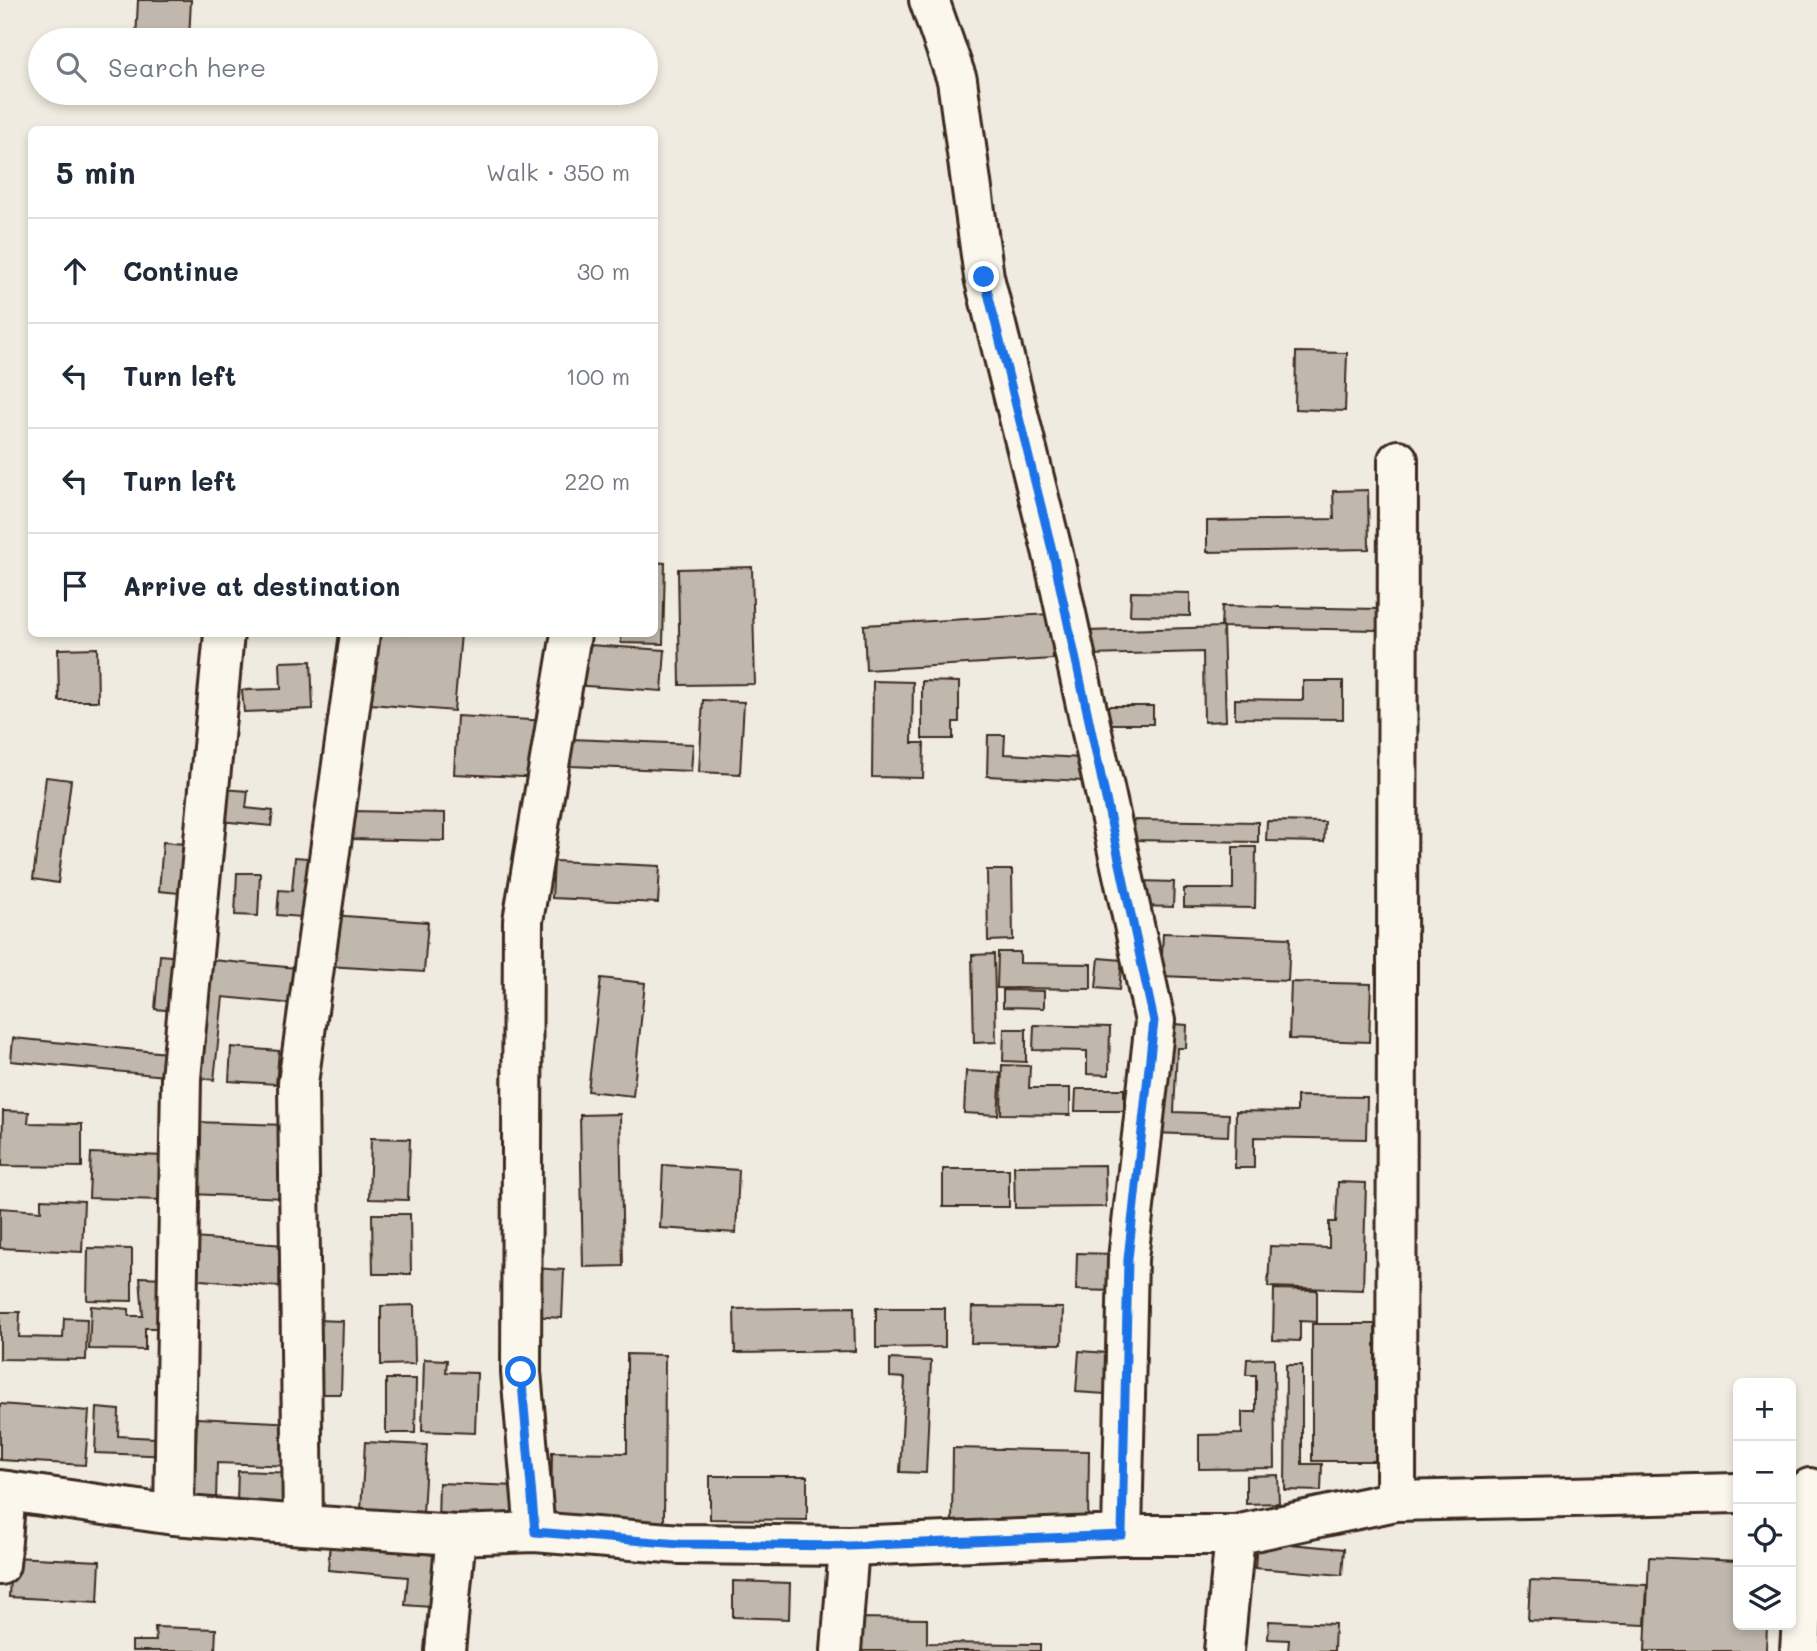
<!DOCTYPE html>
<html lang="en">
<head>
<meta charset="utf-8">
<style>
  :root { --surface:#fff; --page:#f2f2f3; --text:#1f2937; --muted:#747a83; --line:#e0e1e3 }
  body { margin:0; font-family:Mali,sans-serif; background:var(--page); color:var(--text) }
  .controls { position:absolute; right:21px; bottom:21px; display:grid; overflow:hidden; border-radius:10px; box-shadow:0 4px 10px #0003 }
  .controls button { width:63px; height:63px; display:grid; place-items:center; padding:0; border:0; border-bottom:2px solid var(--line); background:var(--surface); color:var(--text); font:35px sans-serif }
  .stop { position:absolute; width:21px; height:21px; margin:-16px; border:5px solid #1a73e8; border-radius:50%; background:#fff }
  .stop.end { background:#1a73e8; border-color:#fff; box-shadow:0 2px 7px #0008 }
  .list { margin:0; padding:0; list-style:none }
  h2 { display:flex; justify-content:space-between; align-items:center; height:91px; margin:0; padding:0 28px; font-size:30px }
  h2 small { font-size:23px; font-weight:400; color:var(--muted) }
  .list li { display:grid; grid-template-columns:46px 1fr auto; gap:21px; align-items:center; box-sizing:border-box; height:105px; padding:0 28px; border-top:2px solid var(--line) }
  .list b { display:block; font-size:26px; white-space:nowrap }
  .list em { font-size:23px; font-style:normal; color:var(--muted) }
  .icon { flex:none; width:38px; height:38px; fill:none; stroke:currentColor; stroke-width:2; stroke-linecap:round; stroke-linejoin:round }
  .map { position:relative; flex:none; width:1817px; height:1651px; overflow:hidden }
  .search { position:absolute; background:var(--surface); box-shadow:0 4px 10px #0003; left:28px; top:28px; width:630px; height:77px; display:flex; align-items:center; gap:18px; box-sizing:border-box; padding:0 24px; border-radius:38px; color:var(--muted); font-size:26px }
  .panel { position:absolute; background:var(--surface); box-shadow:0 4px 10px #0003; left:28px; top:126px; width:630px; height:511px; border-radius:10px }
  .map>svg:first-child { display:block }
  .building { fill:#c0b8ad; stroke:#3b2a1e; stroke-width:2 }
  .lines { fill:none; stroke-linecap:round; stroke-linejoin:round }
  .minor-casing { stroke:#3b2a1e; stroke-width:44 }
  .minor { stroke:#fbf7ec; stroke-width:38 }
  .route { stroke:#1a73e8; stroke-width:9 }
</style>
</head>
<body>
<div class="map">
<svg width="1817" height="1651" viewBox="0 0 1817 1651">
  <rect width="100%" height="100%" fill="#f0ebe0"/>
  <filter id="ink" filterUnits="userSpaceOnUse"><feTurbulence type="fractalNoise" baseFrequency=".0143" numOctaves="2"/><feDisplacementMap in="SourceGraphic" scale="14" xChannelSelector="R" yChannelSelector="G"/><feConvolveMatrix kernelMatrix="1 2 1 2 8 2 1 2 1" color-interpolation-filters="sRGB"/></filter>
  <g filter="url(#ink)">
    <g class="building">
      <path d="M 138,0 L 191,0 L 189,40 L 136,40 Z"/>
      <path d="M 1296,352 L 1347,353 L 1345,411 L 1295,409 Z"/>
      <path d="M 1368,490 L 1369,549 L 1207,552 L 1207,521 L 1334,519 L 1333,491 Z"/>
      <path d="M 654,562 L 665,563 L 663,644 L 621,643 L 621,634 L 654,634 Z"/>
      <path d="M 752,567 L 755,684 L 680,685 L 678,569 Z"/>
      <path d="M 1131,592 L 1190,593 L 1190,616 L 1130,615 Z"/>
      <path d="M 1222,606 L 1378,609 L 1377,630 L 1221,627 Z"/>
      <path d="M 1050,614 L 1053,659 L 866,670 L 864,625 Z"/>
      <path d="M 1223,627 L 1226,721 L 1204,722 L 1203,652 L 1089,655 L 1088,631 Z"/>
      <path d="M 377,634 L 461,634 L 454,711 L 371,704 Z"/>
      <path d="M 574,644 L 665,650 L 662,691 L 571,685 Z"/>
      <path d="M 97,648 L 98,701 L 59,701 L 58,649 Z"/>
      <path d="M 311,661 L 313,709 L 244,712 L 242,690 L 281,689 L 280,662 Z"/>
      <path d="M 873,681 L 913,682 L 912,743 L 924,743 L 923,778 L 872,777 Z"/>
      <path d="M 922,681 L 959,682 L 959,722 L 953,722 L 953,739 L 922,739 Z"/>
      <path d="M 1303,681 L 1343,681 L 1343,719 L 1235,718 L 1235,699 L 1303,700 Z"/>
      <path d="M 703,700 L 744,702 L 740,774 L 699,772 Z"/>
      <rect x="1098" y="706" width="55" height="18"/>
      <path d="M 457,716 L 548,721 L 546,778 L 454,774 Z"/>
      <path d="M 988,735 L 1005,735 L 1004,754 L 1083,758 L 1082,781 L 987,776 Z"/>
      <path d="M 571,739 L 693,744 L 691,771 L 570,766 Z"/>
      <path d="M 46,777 L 71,780 L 58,883 L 33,879 Z"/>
      <path d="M 223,789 L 248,791 L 246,808 L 273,811 L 271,826 L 220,821 Z"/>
      <path d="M 352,811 L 445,813 L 445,841 L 351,839 Z"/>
      <path d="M 1131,820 L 1258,822 L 1258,842 L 1130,840 Z"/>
      <path d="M 1267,821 L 1325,822 L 1324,842 L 1266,841 Z"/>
      <path d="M 163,842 L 194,845 L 189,894 L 159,891 Z"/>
      <path d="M 1233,847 L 1256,847 L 1255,908 L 1184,907 L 1184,889 L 1233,889 Z"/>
      <path d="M 295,857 L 319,859 L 314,918 L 277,915 L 279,890 L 292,891 Z"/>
      <path d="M 554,861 L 660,866 L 658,903 L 552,898 Z"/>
      <path d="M 987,870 L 1012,870 L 1013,940 L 988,941 Z"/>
      <path d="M 237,873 L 260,873 L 258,916 L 235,915 Z"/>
      <path d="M 1141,881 L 1174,882 L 1173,907 L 1140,906 Z"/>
      <path d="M 331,915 L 428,922 L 424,972 L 328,966 Z"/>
      <path d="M 1163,933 L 1290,938 L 1288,981 L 1161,976 Z"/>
      <path d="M 998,952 L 1020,952 L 1020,963 L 1091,964 L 1091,989 L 997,988 Z"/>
      <path d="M 994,954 L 996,1042 L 974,1043 L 972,955 Z"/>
      <path d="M 160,955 L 180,957 L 176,1011 L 155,1009 Z"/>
      <path d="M 1099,958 L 1122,960 L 1119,990 L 1096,988 Z"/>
      <path d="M 202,959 L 307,969 L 304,1005 L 223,997 L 214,1080 L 191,1077 Z"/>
      <path d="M 601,978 L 645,983 L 633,1096 L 588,1091 Z"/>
      <path d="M 1291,982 L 1371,984 L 1369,1042 L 1289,1039 Z"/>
      <path d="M 1003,990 L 1044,991 L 1044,1008 L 1003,1007 Z"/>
      <path d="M 1160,1023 L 1187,1025 L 1186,1048 L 1177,1048 L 1174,1112 L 1229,1114 L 1228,1136 L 1155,1133 Z"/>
      <path d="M 1034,1025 L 1110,1027 L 1109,1075 L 1087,1074 L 1087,1051 L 1033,1050 Z"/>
      <path d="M 1004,1029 L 1026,1029 L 1026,1062 L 1003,1061 Z"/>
      <path d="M 13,1038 L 167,1053 L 165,1076 L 11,1061 Z"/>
      <path d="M 231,1047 L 279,1051 L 276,1084 L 229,1081 Z"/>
      <path d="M 1002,1065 L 1030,1066 L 1029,1088 L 1070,1088 L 1070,1115 L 1001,1114 Z"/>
      <path d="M 966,1071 L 1001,1073 L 998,1115 L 964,1113 Z"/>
      <path d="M 1076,1089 L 1124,1089 L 1124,1111 L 1075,1111 Z"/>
      <path d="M 1297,1096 L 1367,1097 L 1366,1139 L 1254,1137 L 1254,1168 L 1235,1168 L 1236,1111 L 1297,1112 Z"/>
      <path d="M 3,1111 L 29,1112 L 28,1123 L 82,1124 L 82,1167 L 2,1166 Z"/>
      <path d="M 620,1114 L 623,1266 L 583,1267 L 580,1115 Z"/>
      <path d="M 194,1122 L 287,1125 L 284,1198 L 192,1194 Z"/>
      <path d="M 371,1138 L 410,1139 L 408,1200 L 369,1199 Z"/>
      <path d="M 91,1153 L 164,1156 L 163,1200 L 89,1198 Z"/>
      <path d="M 663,1165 L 739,1170 L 736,1233 L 660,1228 Z"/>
      <path d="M 1105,1165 L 1106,1207 L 1015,1208 L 1014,1166 Z"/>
      <rect x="943" y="1169" width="66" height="38"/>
      <path d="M 1338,1182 L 1366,1183 L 1363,1290 L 1268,1287 L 1270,1246 L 1329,1248 L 1329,1222 L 1336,1222 Z"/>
      <path d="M 41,1199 L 84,1201 L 82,1252 L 0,1248 L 0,1208 L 41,1211 Z"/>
      <path d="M 372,1214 L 410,1214 L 411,1274 L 373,1274 Z"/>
      <path d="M 194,1238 L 296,1246 L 292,1288 L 190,1279 Z"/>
      <path d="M 88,1248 L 132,1249 L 132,1301 L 87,1300 Z"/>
      <path d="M 1077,1253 L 1114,1254 L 1114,1291 L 1076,1290 Z"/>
      <path d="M 533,1268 L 564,1270 L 562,1318 L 531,1316 Z"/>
      <path d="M 140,1277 L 165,1278 L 163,1328 L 145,1328 L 145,1350 L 89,1349 L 91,1306 L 129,1309 L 129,1316 L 143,1316 Z"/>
      <path d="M 1274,1289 L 1317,1290 L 1317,1322 L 1300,1321 L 1300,1341 L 1273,1340 Z"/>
      <path d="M 414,1305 L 415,1364 L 381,1365 L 381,1306 Z"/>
      <path d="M 854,1307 L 855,1351 L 735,1353 L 734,1309 Z"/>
      <path d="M 972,1307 L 1063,1308 L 1062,1344 L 971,1343 Z"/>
      <path d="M 876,1308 L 945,1308 L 945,1347 L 876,1348 Z"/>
      <path d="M 0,1312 L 20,1312 L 19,1337 L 63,1338 L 64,1318 L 87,1319 L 86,1360 L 0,1359 Z"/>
      <path d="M 315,1320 L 343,1321 L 341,1394 L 312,1394 Z"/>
      <rect x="1312" y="1324" width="63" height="137"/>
      <path d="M 1079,1351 L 1108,1353 L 1105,1394 L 1076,1392 Z"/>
      <path d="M 627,1354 L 665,1355 L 664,1523 L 551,1522 L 552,1452 L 627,1453 Z"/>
      <path d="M 1274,1358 L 1275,1468 L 1199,1469 L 1199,1435 L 1242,1434 L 1242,1412 L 1256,1412 L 1256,1375 L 1246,1375 L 1247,1359 Z"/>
      <path d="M 424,1359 L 447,1360 L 446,1372 L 477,1373 L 475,1433 L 422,1431 Z"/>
      <path d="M 890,1359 L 931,1361 L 926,1473 L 900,1472 L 905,1378 L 890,1377 Z"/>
      <path d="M 1286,1365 L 1302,1365 L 1302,1464 L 1322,1464 L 1321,1491 L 1285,1490 Z"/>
      <path d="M 386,1379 L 416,1379 L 415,1433 L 386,1433 Z"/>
      <path d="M 0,1404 L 89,1411 L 85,1465 L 0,1460 Z"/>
      <path d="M 97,1408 L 119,1410 L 118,1436 L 174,1439 L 174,1456 L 95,1453 Z"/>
      <path d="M 197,1418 L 295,1423 L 293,1466 L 217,1463 L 216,1500 L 194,1499 Z"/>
      <path d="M 365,1442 L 427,1445 L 423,1513 L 361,1510 Z"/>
      <path d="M 953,1448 L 1089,1451 L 1088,1527 L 952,1524 Z"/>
      <path d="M 238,1471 L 297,1473 L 296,1506 L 237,1504 Z"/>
      <path d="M 1278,1475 L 1279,1503 L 1246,1504 L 1246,1476 Z"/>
      <path d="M 710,1476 L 807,1476 L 807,1520 L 710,1519 Z"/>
      <path d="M 439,1483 L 520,1486 L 518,1525 L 438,1522 Z"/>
      <path d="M 1257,1541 L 1344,1549 L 1342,1575 L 1255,1568 Z"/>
      <path d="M 330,1544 L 435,1555 L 430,1607 L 405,1605 L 408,1577 L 328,1570 Z"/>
      <path d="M 11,1557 L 100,1561 L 98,1602 L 9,1597 Z"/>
      <path d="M 1649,1557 L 1738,1561 L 1738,1625 L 1767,1625 L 1766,1651 L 1645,1651 Z"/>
      <path d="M 1530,1580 L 1647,1585 L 1645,1625 L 1528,1620 Z"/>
      <path d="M 733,1581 L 790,1583 L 789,1619 L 733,1617 Z"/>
      <path d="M 855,1618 L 927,1619 L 927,1643 L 1040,1644 L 1040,1651 L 855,1651 Z"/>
      <path d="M 1269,1621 L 1335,1624 L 1334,1651 L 1288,1651 L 1289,1640 L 1268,1639 Z"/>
      <path d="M 155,1627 L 216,1629 L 215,1651 L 132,1651 L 132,1641 L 156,1641 Z"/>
    </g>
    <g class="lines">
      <g class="minor-casing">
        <g id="minor">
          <path d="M 929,0 L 957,80 L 984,277 L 1053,554 L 1155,1021 L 1128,1259 L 1122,1535"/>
          <path d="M 0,1490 L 174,1515 L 303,1525 L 456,1535 L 535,1532 L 680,1544 L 849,1546 L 1122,1535 L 1235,1535 L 1396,1501 L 1738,1493"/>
          <path d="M 1396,1501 L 1398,460"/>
          <path d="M 174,1515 L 181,1078 L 224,634"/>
          <path d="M 303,1525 L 298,1083 L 360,634"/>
          <path d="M 535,1532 L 521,1372 L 523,921 L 571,634"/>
          <path d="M 0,1565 L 6,1491"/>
          <path d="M 445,1651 L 456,1535"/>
          <path d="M 841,1651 L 849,1546"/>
          <path d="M 1224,1651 L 1235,1535"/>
          <path d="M 1800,1651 L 1810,1488"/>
        </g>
      </g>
      <use href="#minor" class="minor"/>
    </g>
  </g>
  <g class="lines" filter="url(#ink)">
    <path class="route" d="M 521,1372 L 535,1532 L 680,1544 L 849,1546 L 1122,1535 L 1128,1259 L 1154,1021 L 1053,554 L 984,277"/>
  </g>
</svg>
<div class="controls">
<button>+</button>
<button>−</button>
<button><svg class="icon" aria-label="locate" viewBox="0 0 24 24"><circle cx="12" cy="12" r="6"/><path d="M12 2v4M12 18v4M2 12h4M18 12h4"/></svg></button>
<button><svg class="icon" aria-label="layers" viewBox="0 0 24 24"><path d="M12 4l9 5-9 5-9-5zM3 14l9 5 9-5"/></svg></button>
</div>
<div class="stop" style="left:521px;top:1372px"></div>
<div class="stop end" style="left:984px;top:277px"></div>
<div class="search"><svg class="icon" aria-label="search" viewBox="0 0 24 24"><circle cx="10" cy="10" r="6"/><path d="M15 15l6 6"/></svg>Search here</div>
<section class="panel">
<h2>5 min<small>Walk · 350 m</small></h2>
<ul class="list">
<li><svg class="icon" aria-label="ahead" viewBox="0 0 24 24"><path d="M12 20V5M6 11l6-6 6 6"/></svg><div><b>Continue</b></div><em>30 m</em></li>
<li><svg class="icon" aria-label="left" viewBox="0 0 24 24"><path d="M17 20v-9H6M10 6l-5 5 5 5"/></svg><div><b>Turn left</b></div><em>100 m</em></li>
<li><svg class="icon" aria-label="left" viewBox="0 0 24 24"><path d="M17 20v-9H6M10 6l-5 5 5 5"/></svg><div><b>Turn left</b></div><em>220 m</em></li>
<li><svg class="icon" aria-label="arrive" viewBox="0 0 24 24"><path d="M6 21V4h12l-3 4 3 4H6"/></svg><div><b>Arrive at destination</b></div></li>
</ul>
</section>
</div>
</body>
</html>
